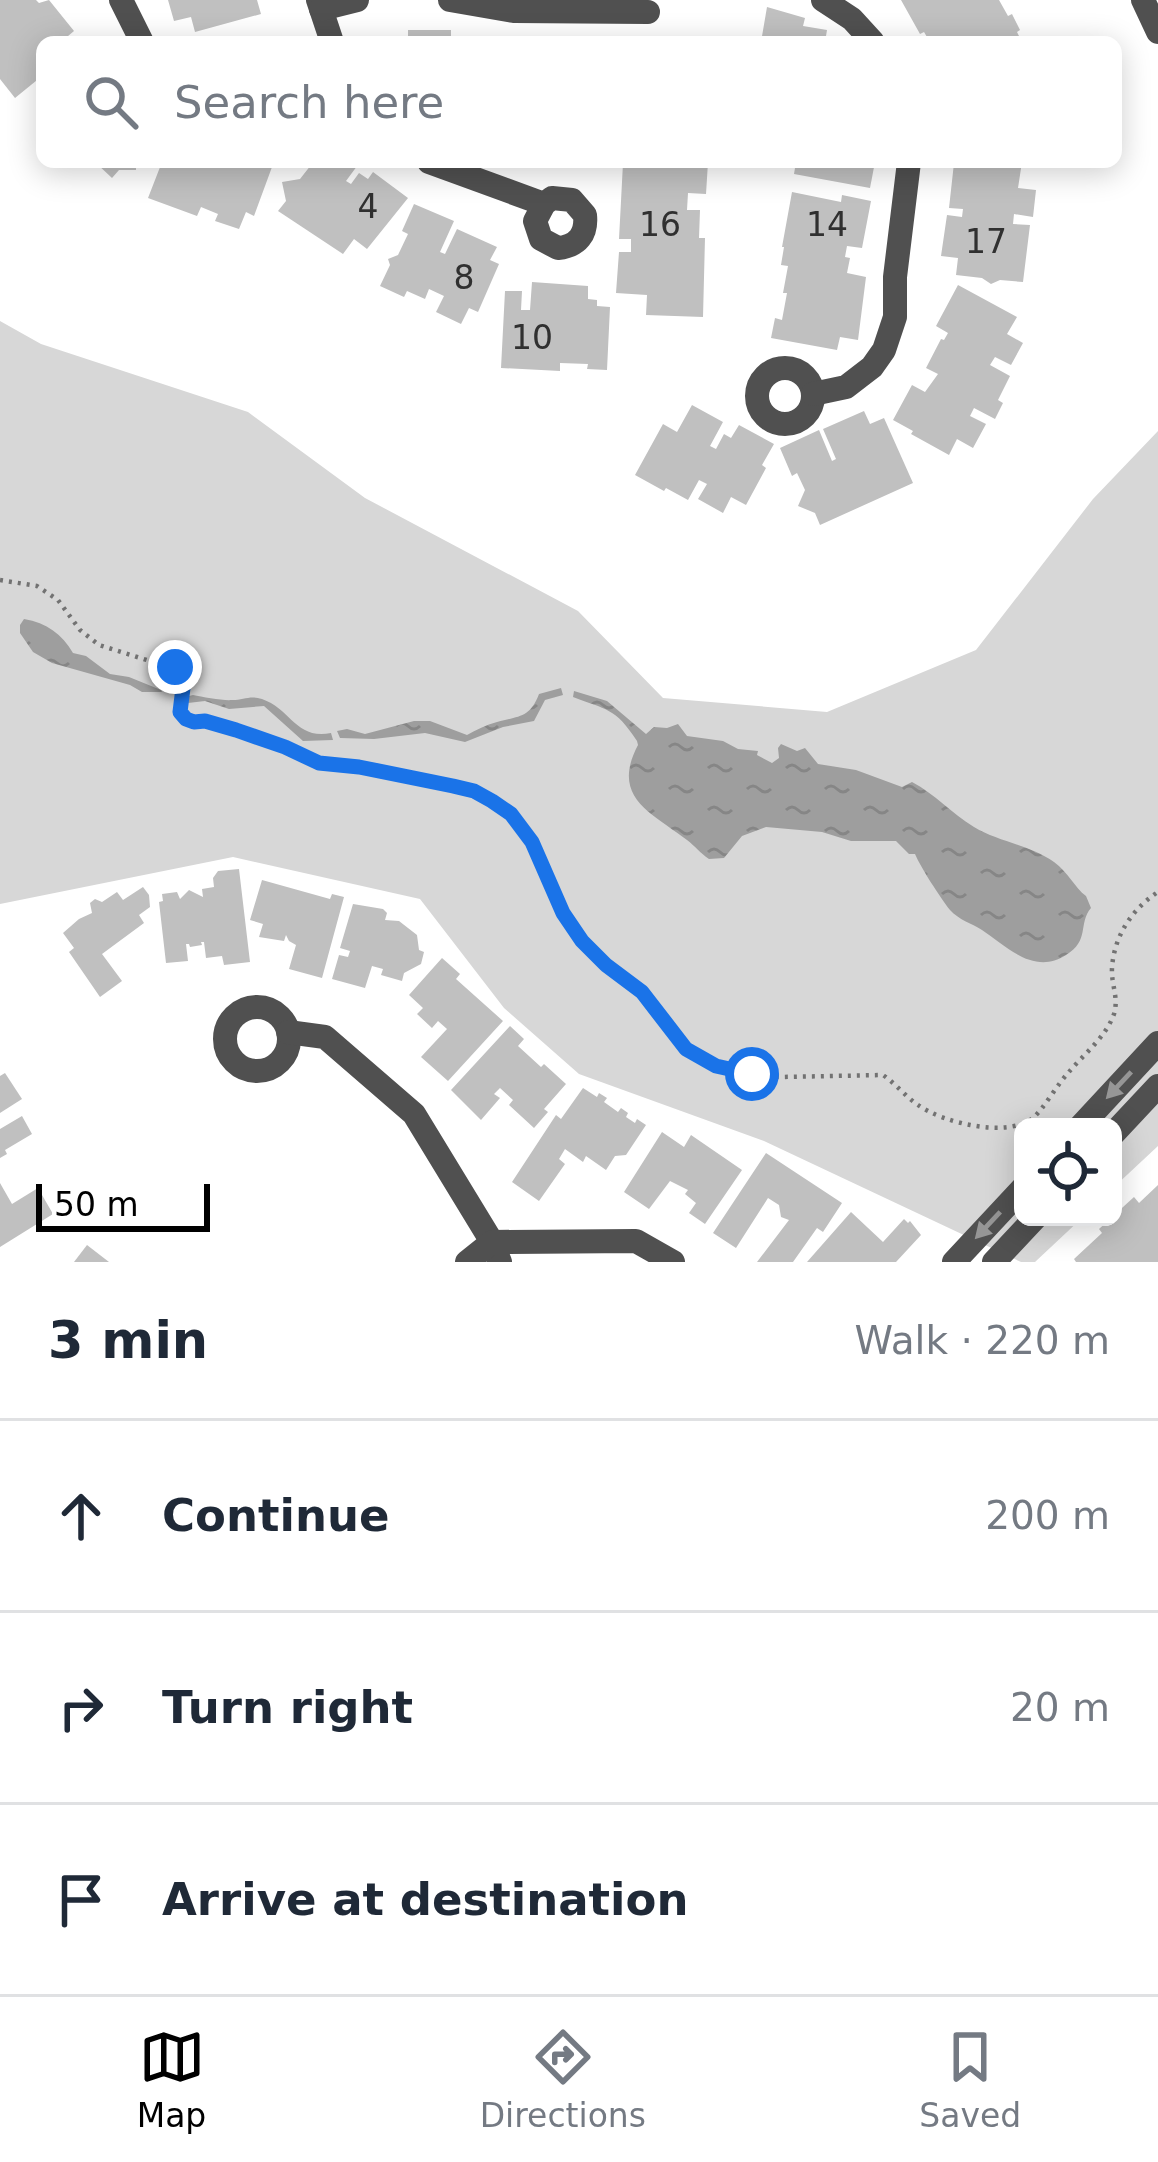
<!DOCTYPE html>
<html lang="en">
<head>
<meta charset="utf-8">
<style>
  :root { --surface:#fff; --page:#f6f6f7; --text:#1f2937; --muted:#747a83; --line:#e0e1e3; --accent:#000 }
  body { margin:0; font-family:"DejaVu Sans",sans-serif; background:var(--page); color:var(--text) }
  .controls { position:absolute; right:36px; bottom:36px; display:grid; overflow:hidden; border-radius:18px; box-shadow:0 6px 30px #0003 }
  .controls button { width:108px; height:108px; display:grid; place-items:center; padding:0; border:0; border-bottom:3px solid var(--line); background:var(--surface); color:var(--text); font:60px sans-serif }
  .scale { position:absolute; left:36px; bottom:30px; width:174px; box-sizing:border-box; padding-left:12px; border:6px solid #000; border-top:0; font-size:33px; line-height:42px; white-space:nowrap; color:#000; -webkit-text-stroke:9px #fff; paint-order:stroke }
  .stop { position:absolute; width:36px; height:36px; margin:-27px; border:9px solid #1a73e8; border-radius:50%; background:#fff }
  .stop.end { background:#1a73e8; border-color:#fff; box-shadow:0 3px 12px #0008 }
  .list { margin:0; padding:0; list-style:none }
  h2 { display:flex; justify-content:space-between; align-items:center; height:156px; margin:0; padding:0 48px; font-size:51px }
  h2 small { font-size:39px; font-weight:400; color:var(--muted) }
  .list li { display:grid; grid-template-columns:78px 1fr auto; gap:36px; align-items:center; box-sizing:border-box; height:192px; padding:0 48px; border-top:3px solid var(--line) }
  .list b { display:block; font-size:45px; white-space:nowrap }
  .list em { font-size:39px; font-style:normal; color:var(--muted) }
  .icon { flex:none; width:66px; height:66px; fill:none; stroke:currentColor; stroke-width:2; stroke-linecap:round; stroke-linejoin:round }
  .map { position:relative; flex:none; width:1158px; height:1262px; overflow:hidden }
  .search { position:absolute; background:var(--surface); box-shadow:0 6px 30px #0003; left:36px; right:36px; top:36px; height:132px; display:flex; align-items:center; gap:30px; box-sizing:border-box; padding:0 42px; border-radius:18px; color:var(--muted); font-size:45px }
  .sheet { height:732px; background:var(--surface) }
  nav { display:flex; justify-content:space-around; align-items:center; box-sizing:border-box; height:168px; border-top:3px solid var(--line); background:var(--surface); font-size:33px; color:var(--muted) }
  nav a { display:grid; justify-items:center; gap:6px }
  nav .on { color:var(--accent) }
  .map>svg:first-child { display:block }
  .green { fill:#d7d7d7 }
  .water { fill:url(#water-ripples) }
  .building { fill:#c0c0c0 }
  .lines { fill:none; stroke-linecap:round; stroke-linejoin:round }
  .path { stroke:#727272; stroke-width:4.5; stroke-dasharray:3 6; stroke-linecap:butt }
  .minor { stroke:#505050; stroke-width:24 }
  .tertiary { stroke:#505050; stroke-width:24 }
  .oneway { fill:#969696 }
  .route { stroke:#1a73e8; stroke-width:15 }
  .labels { text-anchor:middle; stroke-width:12; stroke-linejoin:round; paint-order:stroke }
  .number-label { font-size:33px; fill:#303030 }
</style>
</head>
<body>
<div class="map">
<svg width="1158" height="1262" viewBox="0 0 1158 1262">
  <defs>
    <pattern id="water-ripples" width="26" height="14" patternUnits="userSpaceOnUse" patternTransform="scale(3)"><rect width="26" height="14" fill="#9e9e9e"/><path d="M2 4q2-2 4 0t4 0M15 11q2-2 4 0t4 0" fill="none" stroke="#868686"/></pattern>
  </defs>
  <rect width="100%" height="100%" fill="#fff"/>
  <path class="green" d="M 0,321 L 41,344 L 248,412 L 365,498 L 578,611 L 663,698 L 827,712 L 976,650 L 1093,499 L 1158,431 L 1158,1146 L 1113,1188 L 1113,1127 L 1023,1127 L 1023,1217 L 1083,1217 L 1035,1262 L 1021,1262 L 764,1141 L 579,1074 L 504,1008 L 420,899 L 233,857 L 0,904 Z"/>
  <g class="water">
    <path d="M 24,619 C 47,623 62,634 73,653 L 86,656 L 110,674 L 129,677 L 161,690 L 162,692 L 142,692 L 130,685 L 52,663 L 33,652 L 20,633 L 20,625 Z"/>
    <path d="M 561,688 L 563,695 L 545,700 L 534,721 L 503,727 L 465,742 L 425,733 L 374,739 L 340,738 L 337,731 L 347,729 L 365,734 L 414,721 L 430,721 L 467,735 C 476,730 486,725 497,722 C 519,716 530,718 539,694 Z"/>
    <path d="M 574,691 L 607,701 L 646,734 L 654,727 L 667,728 L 678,724 L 687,736 L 723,741 L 738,749 L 758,751 L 757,755 L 772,763 L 779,758 L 778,748 L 781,744 L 797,751 L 805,748 L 818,764 L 856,770 L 902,787 L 912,782 C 935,794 951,813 974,827 C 999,842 1030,845 1054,862 C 1068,872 1075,888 1086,896 L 1091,908 C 1078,923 1090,941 1066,955 C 1034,976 1006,946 982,930 C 971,923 959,920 950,910 C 940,897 921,868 915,854 L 909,854 L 896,841 L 851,841 L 822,832 L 766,827 L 742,836 L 724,858 L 709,859 C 700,853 695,846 687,840 C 652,813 610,798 638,745 L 637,741 C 615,707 606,710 573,697 Z"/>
    <path d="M 193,695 C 203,697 224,701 232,700 C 244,700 250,695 262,699 C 291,709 296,740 331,733 L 333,740 L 303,741 L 264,706 L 229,709 L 205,701 L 188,703 L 189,696 Z"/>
  </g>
  <g class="building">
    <path d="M 0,0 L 36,0 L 39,3 L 49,0 L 74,31 L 68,36 L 73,42 L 42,42 L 42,76 L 15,98 L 0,79 Z"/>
    <path d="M 168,0 L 257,0 L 261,14 L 195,32 L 191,17 L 174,21 Z"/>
    <path d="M 901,0 L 999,0 L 1008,16 L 1012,14 L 1020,30 L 1017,32 L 1022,42 L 930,42 L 924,32 L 920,34 Z"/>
    <path d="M 767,7 L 805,18 L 803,26 L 827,30 L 826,36 L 848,40 L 848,42 L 761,42 Z"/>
    <rect x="408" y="30" width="43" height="12"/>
    <rect x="632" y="37" width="41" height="5"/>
    <path d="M 95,162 L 136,162 L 136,170 L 119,170 L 112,178 Z"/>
    <path d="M 162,162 L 264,162 L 272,167 L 254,216 L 246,212 L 239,229 L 215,221 L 218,214 L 201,207 L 197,216 L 148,198 Z"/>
    <path d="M 306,162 L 360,162 L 346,181 L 351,184 L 359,173 L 368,179 L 373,172 L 408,198 L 367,249 L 354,239 L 343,254 L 278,211 L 286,201 L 282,182 L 300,179 L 311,165 Z"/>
    <path d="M 638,162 L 708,162 L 706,194 L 688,193 L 687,210 L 700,210 L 699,238 L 705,238 L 703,317 L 646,315 L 647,295 L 616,293 L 619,252 L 631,252 L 631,239 L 619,239 L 623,163 L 638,164 Z"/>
    <path d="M 796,162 L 875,162 L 870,188 L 794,174 Z"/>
    <path d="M 982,162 L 1022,162 L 1018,188 L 1036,190 L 1033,217 L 1014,214 L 1013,224 L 1030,225 L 1023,282 L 1000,280 L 991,284 L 982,278 L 956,275 L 958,258 L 941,256 L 947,215 L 962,217 L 963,209 L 949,208 L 954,163 L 981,167 Z"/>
    <path d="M 792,192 L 841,202 L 842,195 L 871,201 L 862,248 L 847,246 L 845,257 L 850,258 L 847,273 L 866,277 L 858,340 L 840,337 L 837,350 L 771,338 L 775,318 L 782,320 L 787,293 L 783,293 L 788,266 L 781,265 L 784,247 L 782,247 Z"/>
    <path d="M 414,204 L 454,221 L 440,252 L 445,254 L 457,229 L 497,247 L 490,260 L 499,264 L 478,312 L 469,308 L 461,324 L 436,312 L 444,296 L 429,289 L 425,299 L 407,291 L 404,297 L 380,286 L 390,265 L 388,259 L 398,255 L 408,234 L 402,231 Z"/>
    <path d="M 532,282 L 588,286 L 588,299 L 597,300 L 597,306 L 610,307 L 607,370 L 587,369 L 588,364 L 560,363 L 560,371 L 501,368 L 505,291 L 522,291 L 521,310 L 530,310 Z"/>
    <path d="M 958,285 L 1017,317 L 1007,334 L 1023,343 L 1011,365 L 995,357 L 990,365 L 1010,376 L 998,400 L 1003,403 L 995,419 L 974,408 L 970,416 L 986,424 L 973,448 L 957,439 L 949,455 L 911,434 L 913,431 L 893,420 L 912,385 L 925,392 L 938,374 L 926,368 L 941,339 L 944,340 L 948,333 L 936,326 Z"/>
    <path d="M 692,405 L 723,422 L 710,446 L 716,449 L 724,434 L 731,438 L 739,425 L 774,444 L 762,465 L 766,468 L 746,505 L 731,497 L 723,513 L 698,499 L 707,484 L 699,480 L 688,500 L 666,488 L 664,491 L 635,475 L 663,424 L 677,432 Z"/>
    <path d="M 864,411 L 870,424 L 884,418 L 913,483 L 820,525 L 815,513 L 798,506 L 805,490 L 797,473 L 792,476 L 780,448 L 819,430 L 832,461 L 836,459 L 823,429 Z"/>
    <path d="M 239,869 L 250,962 L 224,965 L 222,956 L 206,958 L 204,942 L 201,942 L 202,945 L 190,947 L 189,944 L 186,944 L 188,961 L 166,963 L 159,902 L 163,901 L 162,894 L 177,892 L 180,899 L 189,890 L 203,897 L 202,889 L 214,887 L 213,878 L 218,871 Z"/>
    <path d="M 262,880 L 330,899 L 332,894 L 344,897 L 322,978 L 289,969 L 296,945 L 289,941 L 286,935 L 284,941 L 259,937 L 263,924 L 250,920 Z"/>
    <path d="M 143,887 L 149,895 L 150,907 L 139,915 L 144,923 L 102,954 L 122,981 L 100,997 L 69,952 L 74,948 L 63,933 L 79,919 L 92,913 L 90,903 L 95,899 L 102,902 L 117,892 L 123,900 Z"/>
    <path d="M 353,904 L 383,909 L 387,913 L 385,920 L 399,921 L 417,935 L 419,950 L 424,952 L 421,964 L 404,973 L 402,981 L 381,975 L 383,969 L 372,966 L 365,988 L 332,979 L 339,955 L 348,957 L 350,951 L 340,948 Z"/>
    <path d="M 442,958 L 460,974 L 456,979 L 503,1021 L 448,1081 L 421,1057 L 447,1029 L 438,1021 L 432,1028 L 417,1014 L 423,1008 L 409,995 Z"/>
    <path d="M 510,1026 L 524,1039 L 518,1046 L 541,1067 L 544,1064 L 566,1084 L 544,1109 L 548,1112 L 534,1128 L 509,1105 L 513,1100 L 500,1088 L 494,1094 L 500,1098 L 481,1120 L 451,1090 Z"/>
    <path d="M 5,1073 L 22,1099 L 0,1113 L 0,1076 Z"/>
    <path d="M 583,1088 L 597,1097 L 599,1093 L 607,1098 L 604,1102 L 618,1112 L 621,1108 L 628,1113 L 626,1117 L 635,1123 L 637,1119 L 646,1125 L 626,1155 L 615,1156 L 606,1170 L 586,1156 L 583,1162 L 565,1149 L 559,1159 L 565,1164 L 539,1201 L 512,1182 L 556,1115 L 561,1119 Z"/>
    <path d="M 22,1116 L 32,1134 L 5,1150 L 7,1154 L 0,1158 L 0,1129 Z"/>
    <path d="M 662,1132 L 684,1147 L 691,1135 L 742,1170 L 705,1224 L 689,1213 L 696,1203 L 685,1194 L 688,1190 L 670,1181 L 649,1209 L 624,1192 Z"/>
    <path d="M 766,1153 L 842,1203 L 823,1232 L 817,1228 L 793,1262 L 757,1262 L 789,1220 L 781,1217 L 779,1205 L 768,1198 L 736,1248 L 713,1233 Z"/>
    <path d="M 0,1183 L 12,1204 L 38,1188 L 53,1214 L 0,1247 Z"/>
    <path d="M 1158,1185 L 1158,1262 L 1076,1262 L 1074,1259 L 1102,1233 L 1099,1229 L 1134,1197 L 1139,1203 Z"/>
    <path d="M 851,1212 L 883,1242 L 904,1219 L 908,1223 L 910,1221 L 921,1235 L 896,1262 L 807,1262 Z"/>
    <path d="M 87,1245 L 109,1262 L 74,1262 Z"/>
  </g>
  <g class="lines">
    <path class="path" d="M 0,580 L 37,586 L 58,600 L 80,630 L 99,645 L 185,672 L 180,712 L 186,719 L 194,722 L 205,721 L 258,737 L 319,763 L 359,767 L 453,786 L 474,791 L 492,801 L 511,814 L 532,841 L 563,913 L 582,941 L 606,965 L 642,992 L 669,1030 L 686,1049 L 716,1065 L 751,1074 L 781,1077 L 883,1075 C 896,1084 906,1097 918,1105 C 943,1123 1009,1139 1034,1117 C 1044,1108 1057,1085 1068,1073 C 1083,1055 1106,1037 1114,1014 C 1119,998 1111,984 1112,968 C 1114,936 1132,909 1158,892"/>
    <g class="minor">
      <path d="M 121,0 L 142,42"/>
      <path d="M 318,0 L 332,42"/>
      <path d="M 450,0 L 514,11 L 648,12"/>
      <path d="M 823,0 L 852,19 L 873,42"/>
      <path d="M 321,9 L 357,0"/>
      <path d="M 429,162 L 544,204 L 552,198 L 572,200 L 585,215 C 587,234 578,246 558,248 L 541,239 L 535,221 L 544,204"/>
      <circle cx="785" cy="396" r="28"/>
      <path d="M 813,394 L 846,387 L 872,367 L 884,350 L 895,317 L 895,277 L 909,162"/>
      <circle cx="257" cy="1039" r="32"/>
      <path d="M 288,1032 L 325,1037 L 414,1114 L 492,1242 L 500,1262"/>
      <path d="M 467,1262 L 492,1242 L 636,1241 L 673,1262"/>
    </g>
    <g class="tertiary">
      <path d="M 1143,0 L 1158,32"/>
      <path d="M 1080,1127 L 1158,1043"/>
      <path d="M 1113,1134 L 1158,1086"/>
      <path d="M 954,1262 L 1023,1188"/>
      <path d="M 994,1262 L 1036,1217"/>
    </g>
  </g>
  <defs><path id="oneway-solid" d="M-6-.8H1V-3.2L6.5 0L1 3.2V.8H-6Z" transform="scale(3)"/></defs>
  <g class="oneway">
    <use href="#oneway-solid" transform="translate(1119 1085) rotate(133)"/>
    <use href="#oneway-solid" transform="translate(988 1225) rotate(133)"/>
  </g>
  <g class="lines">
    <path class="route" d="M 175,667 L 185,672 L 180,712 L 186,719 L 194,722 L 205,721 L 236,730 L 285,747 L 319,763 L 359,767 L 453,786 L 474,791 L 492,801 L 511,814 L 532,842 L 563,913 L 582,941 L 606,965 L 642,992 L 686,1049 L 716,1066 L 752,1074"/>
  </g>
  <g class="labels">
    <g class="number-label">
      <text x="368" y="218">4</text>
      <text x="660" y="236">16</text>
      <text x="827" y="236">14</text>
      <text x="986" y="253">17</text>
      <text x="464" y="289">8</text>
      <text x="532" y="349">10</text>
    </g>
  </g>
</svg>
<div class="controls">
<button><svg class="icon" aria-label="locate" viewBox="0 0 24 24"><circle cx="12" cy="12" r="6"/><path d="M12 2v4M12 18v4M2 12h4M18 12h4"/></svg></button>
</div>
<div class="scale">50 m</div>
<div class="stop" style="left:752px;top:1074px"></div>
<div class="stop end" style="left:175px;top:667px"></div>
<div class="search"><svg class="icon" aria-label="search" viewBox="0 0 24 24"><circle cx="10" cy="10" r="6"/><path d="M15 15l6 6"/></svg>Search here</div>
</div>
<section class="sheet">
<h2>3 min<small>Walk · 220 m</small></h2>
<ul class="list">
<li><svg class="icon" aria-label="ahead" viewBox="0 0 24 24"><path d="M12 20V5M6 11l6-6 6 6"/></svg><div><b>Continue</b></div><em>200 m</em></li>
<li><svg class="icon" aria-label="right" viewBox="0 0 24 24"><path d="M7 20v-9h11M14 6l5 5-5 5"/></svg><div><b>Turn right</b></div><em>20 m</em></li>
<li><svg class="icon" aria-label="arrive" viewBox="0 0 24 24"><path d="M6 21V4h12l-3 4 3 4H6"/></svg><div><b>Arrive at destination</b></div></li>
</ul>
</section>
<nav>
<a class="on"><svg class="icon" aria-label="map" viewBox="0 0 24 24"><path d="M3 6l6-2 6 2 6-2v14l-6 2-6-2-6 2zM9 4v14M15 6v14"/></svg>Map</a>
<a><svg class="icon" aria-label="directions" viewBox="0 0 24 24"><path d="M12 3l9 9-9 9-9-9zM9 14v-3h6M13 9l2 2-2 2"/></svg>Directions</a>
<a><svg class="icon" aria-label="saved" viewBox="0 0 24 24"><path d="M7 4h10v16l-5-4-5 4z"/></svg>Saved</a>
</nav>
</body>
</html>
